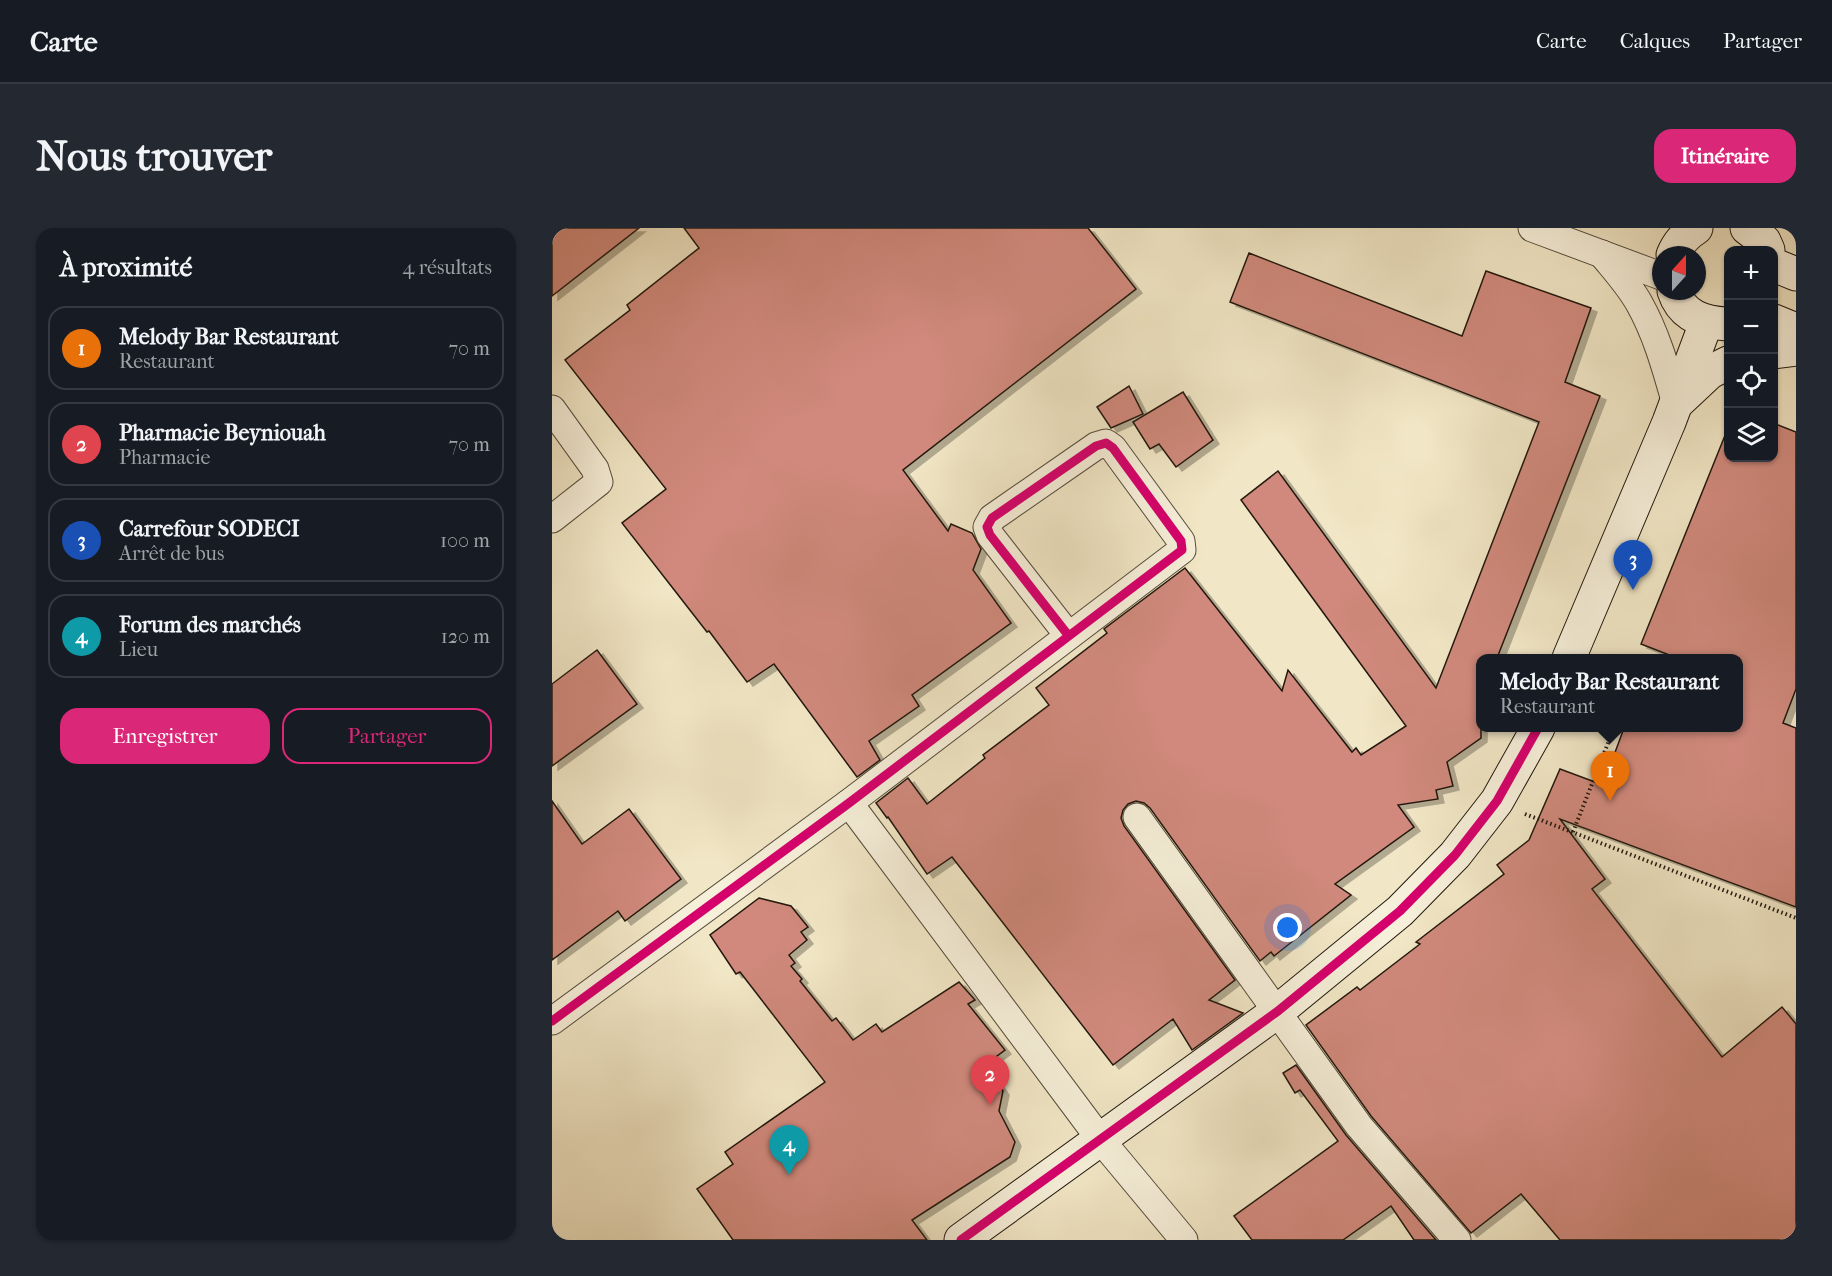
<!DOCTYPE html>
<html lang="fr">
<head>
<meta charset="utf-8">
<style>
  :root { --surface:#171b24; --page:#242831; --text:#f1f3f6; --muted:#9ea1a6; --line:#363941; --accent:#db2777 }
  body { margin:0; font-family:"IM FELL French Canon",serif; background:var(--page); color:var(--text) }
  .controls { position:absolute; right:18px; top:18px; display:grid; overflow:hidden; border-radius:12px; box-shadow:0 2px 4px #0004 }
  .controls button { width:54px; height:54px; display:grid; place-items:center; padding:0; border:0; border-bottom:2px solid var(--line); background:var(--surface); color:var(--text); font:30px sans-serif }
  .compass { position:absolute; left:1100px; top:18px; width:54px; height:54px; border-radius:50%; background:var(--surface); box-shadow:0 2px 4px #0004; rotate:21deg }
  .you { position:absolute; left:736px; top:700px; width:21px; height:21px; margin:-15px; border:4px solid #fff; border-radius:50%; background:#1a73e8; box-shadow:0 0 0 9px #1a73e833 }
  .badge { display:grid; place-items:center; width:39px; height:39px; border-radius:50%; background:var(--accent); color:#fff; font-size:20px; font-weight:700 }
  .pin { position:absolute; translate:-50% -50px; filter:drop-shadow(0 2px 3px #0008) }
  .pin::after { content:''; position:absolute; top:32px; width:21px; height:18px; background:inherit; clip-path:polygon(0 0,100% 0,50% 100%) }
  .popup { position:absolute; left:924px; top:426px; width:267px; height:78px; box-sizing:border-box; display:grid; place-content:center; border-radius:12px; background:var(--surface); filter:drop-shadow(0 2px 4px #0005); font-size:20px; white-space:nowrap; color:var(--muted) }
  .popup b { font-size:22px; color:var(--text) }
  .popup::after { content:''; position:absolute; left:50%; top:100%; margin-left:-12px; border:12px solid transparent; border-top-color:var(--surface) }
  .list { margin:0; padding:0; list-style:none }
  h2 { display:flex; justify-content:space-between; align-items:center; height:78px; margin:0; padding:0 24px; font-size:26px }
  h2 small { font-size:20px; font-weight:400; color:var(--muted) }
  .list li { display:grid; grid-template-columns:39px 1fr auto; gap:18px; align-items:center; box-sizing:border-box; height:84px; margin:0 12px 12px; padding:0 12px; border:2px solid var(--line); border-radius:18px }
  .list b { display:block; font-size:22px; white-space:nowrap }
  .list p { margin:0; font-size:20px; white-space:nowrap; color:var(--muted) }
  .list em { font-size:20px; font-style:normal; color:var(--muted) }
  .actions { display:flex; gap:12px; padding:18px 24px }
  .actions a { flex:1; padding:14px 0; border:2px solid var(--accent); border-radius:18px; text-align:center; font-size:21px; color:var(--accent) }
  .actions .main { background:var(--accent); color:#fff }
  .icon { flex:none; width:33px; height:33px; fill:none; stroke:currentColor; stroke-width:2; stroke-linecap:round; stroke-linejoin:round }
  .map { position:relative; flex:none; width:1244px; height:1012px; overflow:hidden; border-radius:18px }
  header { display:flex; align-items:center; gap:36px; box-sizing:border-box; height:84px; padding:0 30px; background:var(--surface); border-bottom:2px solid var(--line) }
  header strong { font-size:28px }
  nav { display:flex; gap:33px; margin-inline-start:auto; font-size:21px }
  .intro { display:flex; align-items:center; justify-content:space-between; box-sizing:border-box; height:144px; padding:0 36px }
  h1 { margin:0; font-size:42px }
  .button { padding:15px 27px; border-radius:18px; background:var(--accent); color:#fff; font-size:21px; font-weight:700 }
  main { display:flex; gap:36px; padding:0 36px }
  aside { flex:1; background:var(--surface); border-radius:18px; box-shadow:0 2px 4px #0004 }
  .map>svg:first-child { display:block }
  .building { fill:#d0897b; stroke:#21180d; stroke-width:1.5; filter:url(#shadow) }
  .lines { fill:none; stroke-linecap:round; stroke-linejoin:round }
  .street-casing { stroke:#554c3b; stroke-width:29 }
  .secondary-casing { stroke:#21180d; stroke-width:35 }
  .path { stroke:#21180d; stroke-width:4; stroke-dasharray:1.5 3; stroke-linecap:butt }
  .street { stroke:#f6efd9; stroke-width:27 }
  .secondary { stroke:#f6efd9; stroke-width:33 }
  .cycleway-casing { stroke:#f6efd9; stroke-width:13 }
  .cycleway { stroke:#d6006c; stroke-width:9 }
</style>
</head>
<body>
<header>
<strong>Carte</strong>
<nav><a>Carte</a><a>Calques</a><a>Partager</a></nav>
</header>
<div class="intro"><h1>Nous trouver</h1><a class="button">Itinéraire</a></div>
<main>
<aside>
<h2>À proximité<small>4 résultats</small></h2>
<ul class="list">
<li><span class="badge" style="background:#e8710a">1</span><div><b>Melody Bar Restaurant</b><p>Restaurant</p></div><em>70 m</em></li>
<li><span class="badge" style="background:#e0444e">2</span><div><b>Pharmacie Beyniouah</b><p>Pharmacie</p></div><em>70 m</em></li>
<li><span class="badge" style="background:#1a4fb4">3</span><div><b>Carrefour SODECI</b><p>Arrêt de bus</p></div><em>100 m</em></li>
<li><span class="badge" style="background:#0f9aa8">4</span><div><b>Forum des marchés</b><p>Lieu</p></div><em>120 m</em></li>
</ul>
<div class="actions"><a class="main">Enregistrer</a><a>Partager</a></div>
</aside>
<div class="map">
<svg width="1244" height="1012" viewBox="0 0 1244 1012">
  <defs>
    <filter id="shadow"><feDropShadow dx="6" dy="4" stdDeviation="0" flood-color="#0004"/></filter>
  </defs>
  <rect width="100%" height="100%" fill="#f1e6c5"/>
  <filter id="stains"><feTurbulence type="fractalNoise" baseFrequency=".00333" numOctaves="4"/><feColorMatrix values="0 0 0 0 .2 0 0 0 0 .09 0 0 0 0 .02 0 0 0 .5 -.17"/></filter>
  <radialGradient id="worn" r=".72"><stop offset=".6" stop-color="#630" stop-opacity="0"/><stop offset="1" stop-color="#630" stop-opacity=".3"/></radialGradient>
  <g class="building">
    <path d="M 0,0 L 87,0 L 0,68 Z"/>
    <path d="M 132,0 L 536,0 L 584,61 L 351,242 L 396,303 L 399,296 L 420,305 L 429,321 L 421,342 L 459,395 L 360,467 L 367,478 L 317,513 L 328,532 L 305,549 L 222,436 L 195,454 L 157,403 L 155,404 L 70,295 L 114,261 L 13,132 L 78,82 L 75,77 L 147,20 Z"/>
    <path d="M 697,25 L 910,108 L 934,43 L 1039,80 L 1013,154 L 1048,168 L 945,430 L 929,430 L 929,510 L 895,534 L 901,558 L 884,562 L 886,571 L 846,577 L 862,599 L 783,656 L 799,667 L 722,728 L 719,724 L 708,733 L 598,580 L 592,575 L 584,573 L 576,576 L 571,582 L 569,590 L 572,598 L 683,752 L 657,772 L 691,785 L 640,822 L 621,791 L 561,837 L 400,629 L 375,646 L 336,589 L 335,590 L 324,575 L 356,550 L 375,576 L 433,530 L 431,527 L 497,477 L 484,460 L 555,405 L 552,401 L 633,340 L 730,463 L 736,442 L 800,524 L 804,520 L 809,527 L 854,498 L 689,272 L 726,243 L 884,460 L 987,194 L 678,74 Z"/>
    <path d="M 577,158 L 591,186 L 559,200 L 545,179 Z"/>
    <path d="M 631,164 L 661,212 L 624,239 L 607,216 L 598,221 L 581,194 Z"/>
    <path d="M 1221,195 L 1244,204 L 1244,461 L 1231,495 L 1244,500 L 1244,679 L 1008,591 L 1053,651 L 1040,661 L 1170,829 L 1230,779 L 1244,796 L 1244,1012 L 1008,1012 L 969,966 L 919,1005 L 819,888 L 754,797 L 805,759 L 808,762 L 868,716 L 864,714 L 952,646 L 945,637 L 977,612 L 1008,541 L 1051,557 L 1072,500 L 1187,500 L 1187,430 L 1125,430 L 1089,416 L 1176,200 L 1176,230 L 1221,230 Z"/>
    <path d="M 45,422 L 85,476 L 0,538 L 0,456 Z"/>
    <path d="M 0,573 L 30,616 L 77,581 L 129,651 L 73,693 L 66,683 L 0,732 Z"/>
    <path d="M 207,670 L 239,678 L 256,699 L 249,704 L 255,712 L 237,727 L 243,735 L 239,738 L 250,751 L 248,753 L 280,793 L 284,790 L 301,812 L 324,796 L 330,804 L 407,754 L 423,772 L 416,776 L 453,822 L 433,837 L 451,863 L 447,883 L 463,914 L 458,929 L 360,992 L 375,1012 L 181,1012 L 145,961 L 181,936 L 173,924 L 273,854 L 188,744 L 184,746 L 158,707 Z"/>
    <path d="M 744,837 L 794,907 L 884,1012 L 862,1012 L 839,978 L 791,1012 L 700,1012 L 682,988 L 786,913 L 748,862 L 743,865 L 731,845 Z"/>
  </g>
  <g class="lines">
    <g class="street-casing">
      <g id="street">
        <path d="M 980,0 L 1109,48"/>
        <path d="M 1050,26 C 1063,42 1077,57 1087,75 C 1105,107 1114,141 1124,176"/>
        <path d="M 0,181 L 43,241 L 47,254 L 0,291"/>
        <path d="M 297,575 L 548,911 L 632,1012"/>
        <path d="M 585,589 L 807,898 L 905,1012"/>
        <path d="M 0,793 L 297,575 L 630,322 L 629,313 L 561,220 L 554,215 L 544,218 L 440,290 L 435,299 L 438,307 L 516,407"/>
      </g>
    </g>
    <g class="secondary-casing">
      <g id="secondary">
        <path d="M 1195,0 L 1212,13 L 1216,22"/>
        <path d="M 1121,27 C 1126,15 1133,7 1144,0"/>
        <path d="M 1222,37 L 1244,46"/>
        <path d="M 1122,63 C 1130,88 1151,95 1175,96"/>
        <path d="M 1222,93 L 1244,102"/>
        <path d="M 1222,124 L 1244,121"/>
        <path d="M 1127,173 L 1158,144 L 1176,135"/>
        <path d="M 1017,430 L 1117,194 L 1154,95"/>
        <path d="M 409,1012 L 726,783 L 848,683 L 903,627 L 945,573 L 986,500"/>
      </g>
    </g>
    <g class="path">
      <path d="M 973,586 L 1244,690"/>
      <path d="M 1021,604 L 1062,500"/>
    </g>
    <use href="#street" class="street"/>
    <use href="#secondary" class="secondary"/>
    <g class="cycleway-casing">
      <g id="cycleway">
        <path d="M 0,793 L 297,575 L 630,322 L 629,313 L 561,220 L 554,215 L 544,218 L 440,290 L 435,299 L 438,307 L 516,407"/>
        <path d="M 409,1012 L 726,783 L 848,683 L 903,627 L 945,573 L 986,500"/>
      </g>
    </g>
    <use href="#cycleway" class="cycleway"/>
  </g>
  <rect width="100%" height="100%" filter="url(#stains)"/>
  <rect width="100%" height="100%" fill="url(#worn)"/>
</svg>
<div class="controls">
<button>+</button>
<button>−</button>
<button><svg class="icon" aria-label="locate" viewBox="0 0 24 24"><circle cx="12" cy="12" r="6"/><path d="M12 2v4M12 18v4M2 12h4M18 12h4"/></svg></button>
<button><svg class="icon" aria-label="layers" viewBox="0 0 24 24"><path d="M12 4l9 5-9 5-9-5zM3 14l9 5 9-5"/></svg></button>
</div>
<svg class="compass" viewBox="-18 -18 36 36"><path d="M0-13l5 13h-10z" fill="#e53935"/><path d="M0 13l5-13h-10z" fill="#9ea1a6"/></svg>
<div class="you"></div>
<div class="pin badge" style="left:1058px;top:573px;background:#e8710a">1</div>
<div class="popup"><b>Melody Bar Restaurant</b>Restaurant</div>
<div class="pin badge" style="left:438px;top:877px;background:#e0444e">2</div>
<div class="pin badge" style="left:1081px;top:362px;background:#1a4fb4">3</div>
<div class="pin badge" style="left:237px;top:947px;background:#0f9aa8">4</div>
</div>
</main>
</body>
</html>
